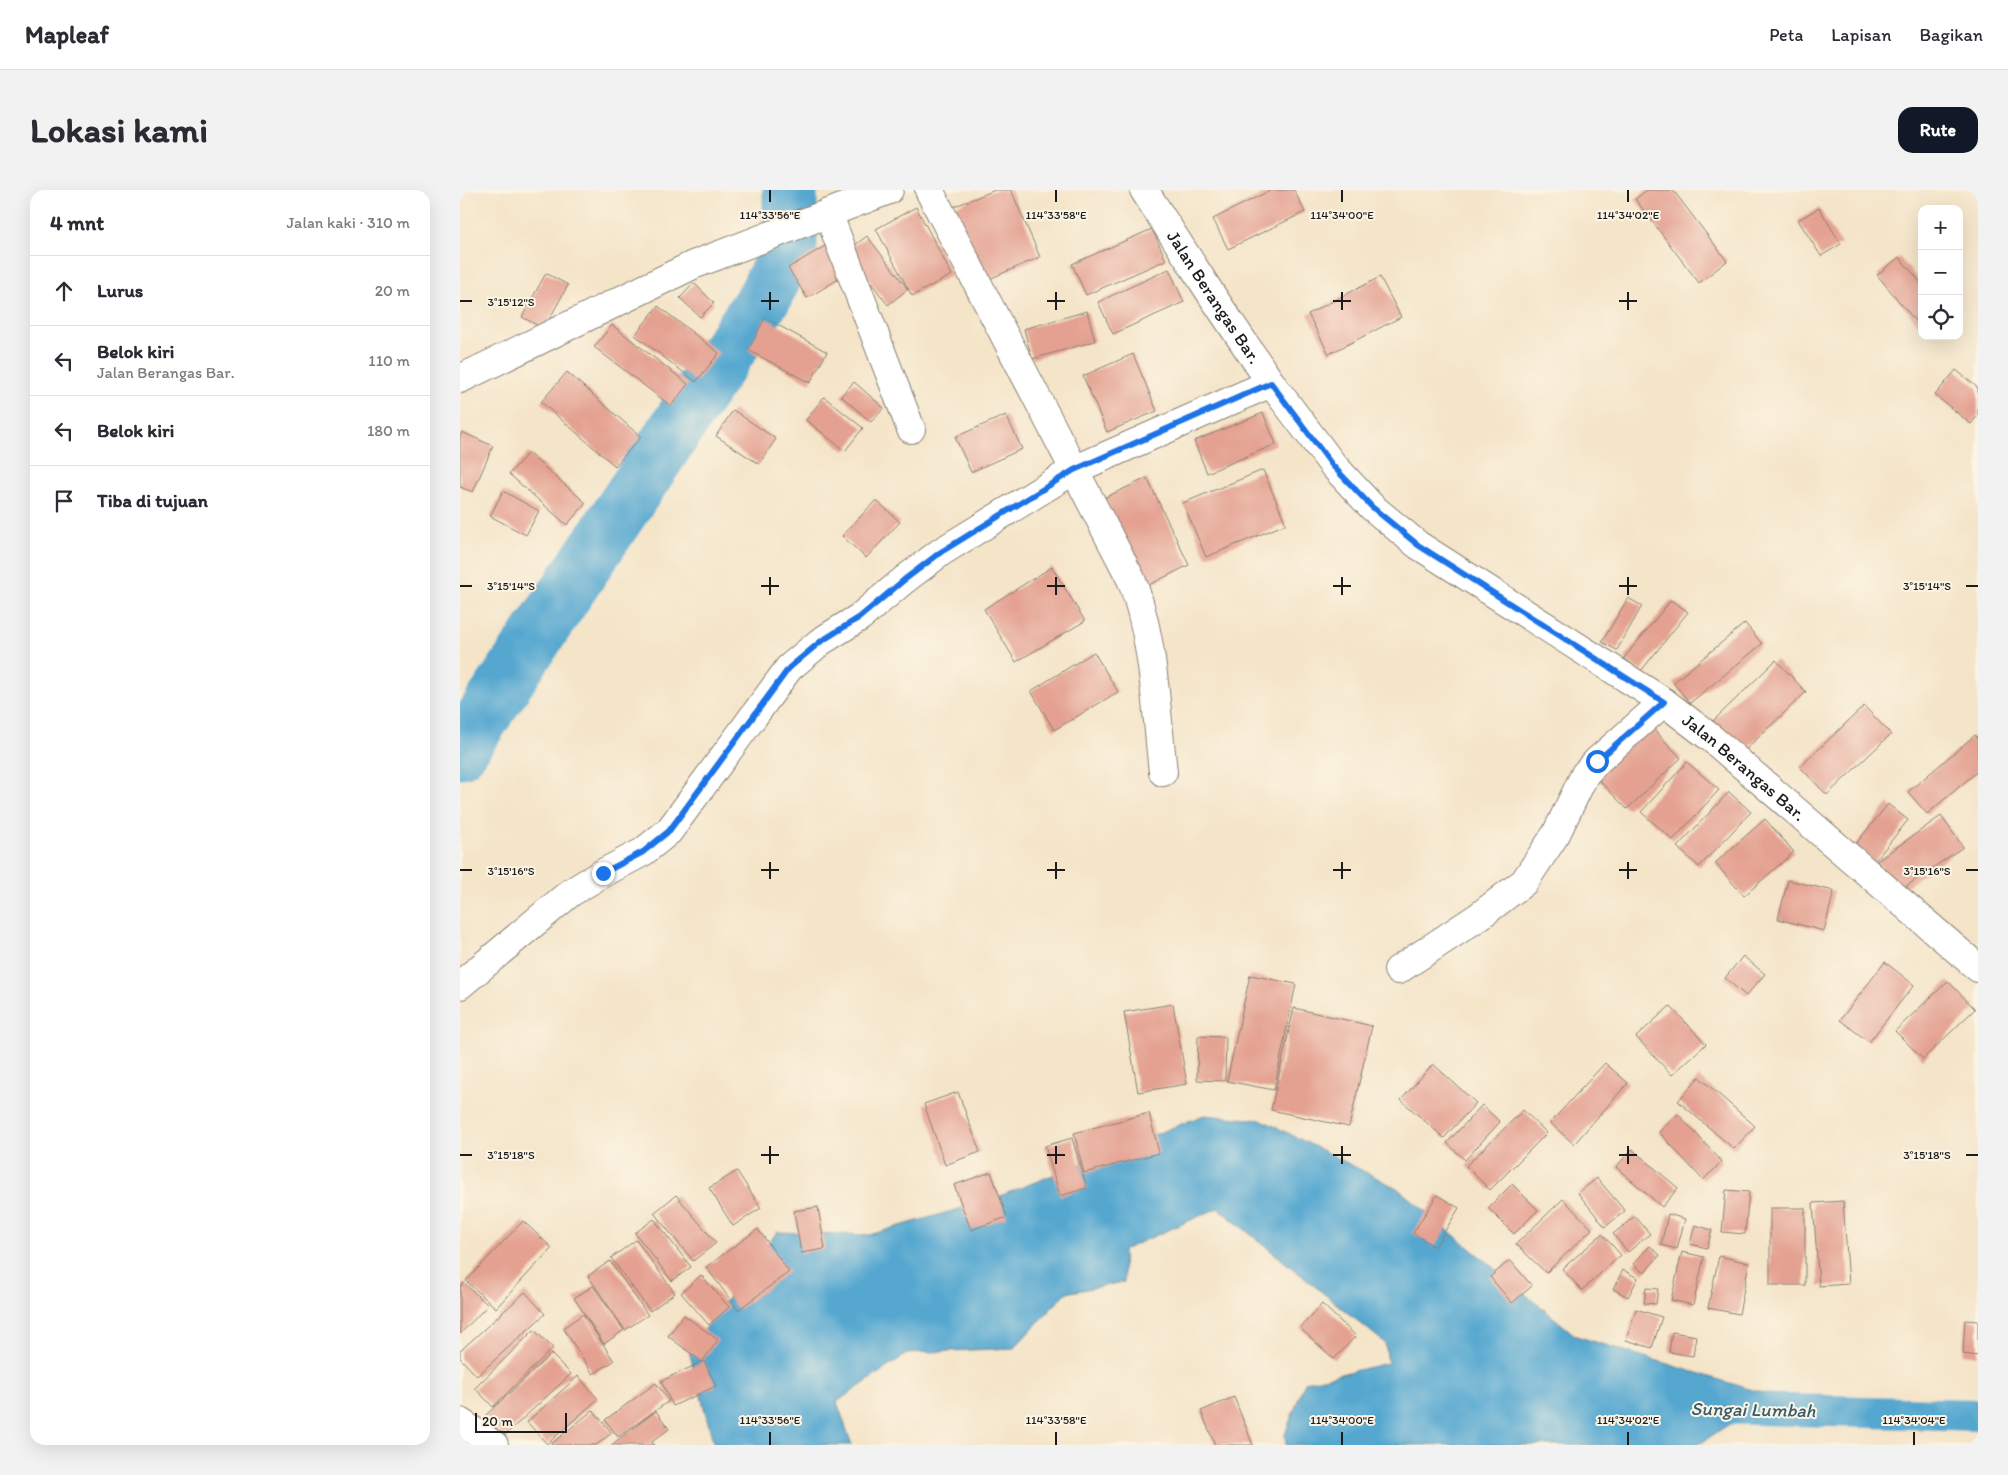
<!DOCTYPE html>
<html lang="id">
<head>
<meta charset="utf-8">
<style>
  :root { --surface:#fff; --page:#f2f2f3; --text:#2b2b33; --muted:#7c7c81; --line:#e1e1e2; --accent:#111827 }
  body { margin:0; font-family:Itim,sans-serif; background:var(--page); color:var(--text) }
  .controls { position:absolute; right:15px; top:15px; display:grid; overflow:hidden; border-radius:10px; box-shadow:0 5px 20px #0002 }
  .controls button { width:45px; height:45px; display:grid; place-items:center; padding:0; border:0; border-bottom:1px solid var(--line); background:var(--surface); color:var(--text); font:25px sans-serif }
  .scale { position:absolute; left:15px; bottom:12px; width:92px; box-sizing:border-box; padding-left:5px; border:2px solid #1c1c1c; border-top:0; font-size:14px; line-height:18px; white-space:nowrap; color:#1c1c1c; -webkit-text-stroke:4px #fcf5e5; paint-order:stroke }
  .stop { position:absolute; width:15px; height:15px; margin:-11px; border:4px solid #1a73e8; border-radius:50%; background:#fff }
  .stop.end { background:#1a73e8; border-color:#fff; box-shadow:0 1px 5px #0008 }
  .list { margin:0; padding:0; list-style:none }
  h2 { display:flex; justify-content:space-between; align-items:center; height:65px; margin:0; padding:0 20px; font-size:21px }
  h2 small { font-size:16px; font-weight:400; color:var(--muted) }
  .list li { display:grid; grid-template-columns:32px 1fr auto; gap:15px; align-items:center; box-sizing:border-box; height:70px; padding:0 20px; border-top:1px solid var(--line) }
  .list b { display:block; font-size:19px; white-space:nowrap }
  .list p { margin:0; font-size:16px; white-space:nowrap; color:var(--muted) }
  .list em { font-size:16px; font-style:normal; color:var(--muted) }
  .icon { flex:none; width:28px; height:28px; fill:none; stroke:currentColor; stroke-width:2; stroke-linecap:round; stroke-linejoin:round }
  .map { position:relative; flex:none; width:1518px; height:1255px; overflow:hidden; border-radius:15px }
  header { display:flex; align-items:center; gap:30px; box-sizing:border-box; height:70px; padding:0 25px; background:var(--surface); border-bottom:1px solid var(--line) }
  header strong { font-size:24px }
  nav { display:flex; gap:28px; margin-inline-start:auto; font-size:18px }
  .intro { display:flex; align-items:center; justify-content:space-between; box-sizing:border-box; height:120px; padding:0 30px }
  h1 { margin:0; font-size:35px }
  .button { padding:12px 22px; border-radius:15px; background:var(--accent); color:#fff; font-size:18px; font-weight:700 }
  main { display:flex; gap:30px; padding:0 30px }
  aside { flex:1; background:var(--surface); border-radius:15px; box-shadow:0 5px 20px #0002 }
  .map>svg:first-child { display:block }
  .water { fill:#55a7d0; stroke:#386276 }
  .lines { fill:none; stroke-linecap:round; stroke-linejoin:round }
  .canal { stroke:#55a7d0; stroke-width:32 }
  .river { stroke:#55a7d0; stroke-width:55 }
  .building { fill:#e4a191 }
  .minor-casing { stroke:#888072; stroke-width:30 }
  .tertiary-casing { stroke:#888072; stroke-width:30 }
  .primary-casing { stroke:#888072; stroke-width:30 }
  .minor { stroke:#fff; stroke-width:28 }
  .tertiary { stroke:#fff; stroke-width:28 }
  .primary { stroke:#fff; stroke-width:28 }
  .route { stroke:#1a73e8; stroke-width:6 }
  .ticks { fill:none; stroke:#1c1c1c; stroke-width:2 }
  .labels { text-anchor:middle; stroke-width:4; stroke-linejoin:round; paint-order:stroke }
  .street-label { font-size:18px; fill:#1c1c1c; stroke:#fcf5e5 }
  .water-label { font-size:19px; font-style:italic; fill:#365b6d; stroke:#fcf5e5 }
  .ticks-label { font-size:12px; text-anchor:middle; fill:#1c1c1c; stroke:#fcf5e5; stroke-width:4; stroke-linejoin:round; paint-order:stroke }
</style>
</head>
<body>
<header>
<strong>Mapleaf</strong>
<nav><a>Peta</a><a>Lapisan</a><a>Bagikan</a></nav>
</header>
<div class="intro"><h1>Lokasi kami</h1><a class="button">Rute</a></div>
<main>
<aside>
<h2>4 mnt<small>Jalan kaki · 310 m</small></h2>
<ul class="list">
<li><svg class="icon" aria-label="ahead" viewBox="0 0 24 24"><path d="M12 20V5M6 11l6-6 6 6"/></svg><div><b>Lurus</b></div><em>20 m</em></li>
<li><svg class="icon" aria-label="left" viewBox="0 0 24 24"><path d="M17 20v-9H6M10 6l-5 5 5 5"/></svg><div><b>Belok kiri</b><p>Jalan Berangas Bar.</p></div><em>110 m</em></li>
<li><svg class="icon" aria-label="left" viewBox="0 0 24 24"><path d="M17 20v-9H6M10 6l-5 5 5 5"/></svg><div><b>Belok kiri</b></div><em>180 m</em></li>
<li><svg class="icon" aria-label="arrive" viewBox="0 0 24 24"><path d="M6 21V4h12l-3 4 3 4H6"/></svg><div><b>Tiba di tujuan</b></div></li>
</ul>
</aside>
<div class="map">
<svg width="1518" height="1255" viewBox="0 0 1518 1255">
  <rect width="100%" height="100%" fill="#fcf5e5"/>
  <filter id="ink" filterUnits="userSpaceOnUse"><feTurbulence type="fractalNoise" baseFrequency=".02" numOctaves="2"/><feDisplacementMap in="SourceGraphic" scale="10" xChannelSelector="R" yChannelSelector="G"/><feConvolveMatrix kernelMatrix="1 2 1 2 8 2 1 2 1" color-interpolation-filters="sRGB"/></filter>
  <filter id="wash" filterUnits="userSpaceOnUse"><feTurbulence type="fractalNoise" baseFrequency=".0096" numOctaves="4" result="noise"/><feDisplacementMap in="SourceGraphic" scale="20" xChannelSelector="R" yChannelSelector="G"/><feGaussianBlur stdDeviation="1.12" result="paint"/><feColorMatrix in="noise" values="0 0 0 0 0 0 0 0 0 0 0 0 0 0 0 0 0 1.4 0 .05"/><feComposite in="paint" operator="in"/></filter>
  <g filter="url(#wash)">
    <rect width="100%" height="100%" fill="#f4e4c8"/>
    <path class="water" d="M 744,925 L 802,930 L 937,998 L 1116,1146 L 1322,1209 L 1271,1233 L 1238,1255 L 826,1255 L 825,1244 L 845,1192 L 928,1173 L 925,1153 L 758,1018 L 663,1060 L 664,1092 L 606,1103 L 554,1158 L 448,1163 L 377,1212 L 392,1255 L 254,1255 L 229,1161 L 317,1042 L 409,1045 L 530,1010 Z"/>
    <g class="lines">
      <path class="canal" d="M 1255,1218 L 1518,1225"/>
      <path class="river" d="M 0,561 L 305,106 L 330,55 L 330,0"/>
    </g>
    <g id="blocks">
      <g class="building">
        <path d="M 535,0 L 551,0 L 580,67 L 520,93 L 488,19 Z"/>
        <path d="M 811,0 L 834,0 L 845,22 L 768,59 L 753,29 Z"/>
        <path d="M 1187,0 L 1213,0 L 1267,71 L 1239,93 L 1175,9 Z"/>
        <path d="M 456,17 L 492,85 L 452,106 L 416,39 Z"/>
        <path d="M 1359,18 L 1381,54 L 1361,66 L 1338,30 Z"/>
        <path d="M 692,39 L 706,70 L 626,105 L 612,74 Z"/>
        <path d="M 407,46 L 448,99 L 428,115 L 387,61 Z"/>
        <path d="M 365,56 L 384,86 L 347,108 L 328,78 Z"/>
        <path d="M 1439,67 L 1462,94 L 1462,139 L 1417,85 Z"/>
        <path d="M 709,79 L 724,112 L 653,144 L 638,112 Z"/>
        <path d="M 86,83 L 108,95 L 84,139 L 62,127 Z"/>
        <path d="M 920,87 L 941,127 L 869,164 L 848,124 Z"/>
        <path d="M 234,93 L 254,113 L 240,127 L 220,108 Z"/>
        <path d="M 198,116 L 259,163 L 236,192 L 175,145 Z"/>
        <path d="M 627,121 L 635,151 L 572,169 L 564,139 Z"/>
        <path d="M 305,128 L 367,162 L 350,193 L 288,160 Z"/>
        <path d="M 152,135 L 228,194 L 211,216 L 134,157 Z"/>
        <path d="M 673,164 L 697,221 L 647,242 L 623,186 Z"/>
        <path d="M 1496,180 L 1518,198 L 1518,225 L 1511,234 L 1475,205 Z"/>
        <path d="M 107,182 L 181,247 L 155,276 L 81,212 Z"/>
        <path d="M 394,192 L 424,218 L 411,232 L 381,206 Z"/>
        <path d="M 364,207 L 403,238 L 385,261 L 346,230 Z"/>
        <path d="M 273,220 L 316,249 L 299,274 L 256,246 Z"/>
        <path d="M 803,223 L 816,254 L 747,283 L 734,251 Z"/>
        <path d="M 546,225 L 562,259 L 511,282 L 495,247 Z"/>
        <path d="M 2,242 L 33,256 L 13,302 L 0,297 L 0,247 Z"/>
        <path d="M 68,263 L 126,313 L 107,335 L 49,284 Z"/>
        <path d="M 803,280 L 826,334 L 746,367 L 723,313 Z"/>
        <path d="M 687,288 L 729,375 L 687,396 L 644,308 Z"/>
        <path d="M 43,301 L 79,321 L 66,345 L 30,326 Z"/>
        <path d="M 416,310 L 440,332 L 406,368 L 382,346 Z"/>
        <path d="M 592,377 L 625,431 L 556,472 L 524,419 Z"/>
        <path d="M 1168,408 L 1182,416 L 1157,460 L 1142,452 Z"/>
        <path d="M 1211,410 L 1228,422 L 1181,481 L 1164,468 Z"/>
        <path d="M 1285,433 L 1302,454 L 1230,513 L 1213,493 Z"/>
        <path d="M 634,462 L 658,502 L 594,540 L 571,501 Z"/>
        <path d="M 1316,470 L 1346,502 L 1283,562 L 1253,531 Z"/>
        <path d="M 1404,516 L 1431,544 L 1367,605 L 1340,577 Z"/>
        <path d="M 1185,530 L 1221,568 L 1167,619 L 1130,581 Z"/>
        <path d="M 1515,545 L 1518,549 L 1518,581 L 1467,624 L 1448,602 Z"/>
        <path d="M 1227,572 L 1259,600 L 1213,650 L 1181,622 Z"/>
        <path d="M 1269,602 L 1291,622 L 1239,677 L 1217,657 Z"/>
        <path d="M 1428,614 L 1448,630 L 1414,672 L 1394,656 Z"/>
        <path d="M 1481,626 L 1503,657 L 1438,702 L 1417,671 Z"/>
        <path d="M 1305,629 L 1334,662 L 1284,706 L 1255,673 Z"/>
        <path d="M 1328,690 L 1374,701 L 1364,741 L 1318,729 Z"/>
        <path d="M 1283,766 L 1305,784 L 1286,806 L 1265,788 Z"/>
        <path d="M 1425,772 L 1454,795 L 1409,852 L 1380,830 Z"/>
        <path d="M 790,785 L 836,794 L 814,900 L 767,891 Z"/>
        <path d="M 1488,791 L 1515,819 L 1463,869 L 1435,841 Z"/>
        <path d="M 713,814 L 727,894 L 678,902 L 664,822 Z"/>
        <path d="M 1210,816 L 1246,854 L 1212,885 L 1176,847 Z"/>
        <path d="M 834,818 L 912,836 L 889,937 L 811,920 Z"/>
        <path d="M 738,846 L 766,847 L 765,891 L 737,890 Z"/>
        <path d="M 1145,873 L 1168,893 L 1114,954 L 1090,933 Z"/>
        <path d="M 973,874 L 1016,913 L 984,948 L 941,910 Z"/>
        <path d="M 1239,887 L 1295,936 L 1274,959 L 1218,911 Z"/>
        <path d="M 498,902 L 520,962 L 485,975 L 464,914 Z"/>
        <path d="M 1022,915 L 1040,932 L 1005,970 L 987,953 Z"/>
        <path d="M 1063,920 L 1087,943 L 1030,1000 L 1006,976 Z"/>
        <path d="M 689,923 L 699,963 L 624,983 L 614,943 Z"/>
        <path d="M 1218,924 L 1262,972 L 1243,990 L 1199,942 Z"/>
        <path d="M 612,948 L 627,998 L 600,1006 L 585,956 Z"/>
        <path d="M 1172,959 L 1218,998 L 1202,1017 L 1156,977 Z"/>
        <path d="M 277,981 L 301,1018 L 273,1036 L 249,998 Z"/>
        <path d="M 531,982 L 547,1027 L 511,1040 L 494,995 Z"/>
        <path d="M 1137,988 L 1165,1021 L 1145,1037 L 1118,1003 Z"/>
        <path d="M 1052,994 L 1078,1020 L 1054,1044 L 1028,1018 Z"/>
        <path d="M 1266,1000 L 1289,1002 L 1285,1044 L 1262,1042 Z"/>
        <path d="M 216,1005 L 256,1053 L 233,1071 L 194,1023 Z"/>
        <path d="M 977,1005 L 999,1018 L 975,1057 L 953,1043 Z"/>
        <path d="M 1103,1009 L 1132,1039 L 1086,1083 L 1056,1054 Z"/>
        <path d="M 1383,1011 L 1389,1094 L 1359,1096 L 1353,1013 Z"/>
        <path d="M 358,1017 L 365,1059 L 341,1063 L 334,1021 Z"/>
        <rect x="1310" y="1018" width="35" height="77"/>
        <path d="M 1208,1024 L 1225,1029 L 1217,1059 L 1201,1055 Z"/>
        <path d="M 1175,1026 L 1190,1044 L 1168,1062 L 1153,1044 Z"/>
        <path d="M 194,1029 L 231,1077 L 212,1091 L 175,1043 Z"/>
        <path d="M 63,1031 L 92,1058 L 36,1118 L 6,1091 Z"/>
        <path d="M 1235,1035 L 1252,1040 L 1247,1058 L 1230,1054 Z"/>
        <path d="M 298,1039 L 329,1082 L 278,1120 L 246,1077 Z"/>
        <path d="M 1142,1044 L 1161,1065 L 1122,1100 L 1102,1079 Z"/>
        <path d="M 176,1050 L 215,1103 L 190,1121 L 151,1068 Z"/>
        <path d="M 1190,1056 L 1200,1065 L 1184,1083 L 1173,1074 Z"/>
        <path d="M 1222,1062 L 1244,1067 L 1233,1115 L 1211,1110 Z"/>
        <path d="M 1259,1066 L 1289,1073 L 1279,1124 L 1248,1118 Z"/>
        <path d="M 1050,1070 L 1072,1096 L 1052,1113 L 1030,1087 Z"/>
        <path d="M 150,1071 L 188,1125 L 165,1140 L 128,1086 Z"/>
        <path d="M 1163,1080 L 1178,1088 L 1168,1107 L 1153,1099 Z"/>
        <path d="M 241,1085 L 269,1117 L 249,1135 L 221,1103 Z"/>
        <path d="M 4,1093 L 28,1115 L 0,1144 L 0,1097 Z"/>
        <path d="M 133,1096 L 164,1140 L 144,1154 L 114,1108 Z"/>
        <path d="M 1186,1098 L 1198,1099 L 1196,1114 L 1184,1113 Z"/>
        <path d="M 65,1102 L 85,1124 L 17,1186 L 0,1168 L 0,1161 Z"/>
        <path d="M 862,1114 L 896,1146 L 874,1169 L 840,1138 Z"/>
        <path d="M 1176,1119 L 1202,1127 L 1192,1158 L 1166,1150 Z"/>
        <path d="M 123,1124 L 154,1171 L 133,1184 L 103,1138 Z"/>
        <path d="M 224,1125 L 258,1150 L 242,1172 L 208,1146 Z"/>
        <path d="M 1505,1130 L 1518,1131 L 1518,1166 L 1503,1164 Z"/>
        <path d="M 74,1140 L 93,1158 L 33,1217 L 15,1198 Z"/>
        <path d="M 1212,1142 L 1236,1146 L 1233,1166 L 1209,1162 Z"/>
        <path d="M 91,1164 L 111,1184 L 44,1246 L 25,1226 Z"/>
        <path d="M 244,1171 L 256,1196 L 213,1216 L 201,1191 Z"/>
        <path d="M 118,1186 L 138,1209 L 87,1254 L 67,1232 Z"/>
        <path d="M 196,1193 L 209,1211 L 158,1247 L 145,1230 Z"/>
        <path d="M 774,1207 L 793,1255 L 755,1255 L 741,1221 Z"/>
        <path d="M 133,1220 L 152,1243 L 136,1255 L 90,1255 Z"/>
        <path d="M 196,1221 L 209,1239 L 192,1252 L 194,1255 L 151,1255 Z"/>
        <path d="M 0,1248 L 13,1255 L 0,1255 Z"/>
      </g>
    </g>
  </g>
  <g filter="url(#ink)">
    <use href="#blocks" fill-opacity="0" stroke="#888072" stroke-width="1"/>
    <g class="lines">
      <g class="minor-casing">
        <g id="minor">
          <path d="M 469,0 L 671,389 C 694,447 696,520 703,582"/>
          <path d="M 368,23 L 451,239"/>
          <path d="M 938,780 L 1018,727 L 1064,692 L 1096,644 L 1125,584 L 1137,571 L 1204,512"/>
          <path d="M 0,795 L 110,703 L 143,683 L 183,662 L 209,641 L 329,478 L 360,452 L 400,427 L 444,390 L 481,362 L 614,280 L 811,193"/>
          <path d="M 0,1232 L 34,1255"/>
        </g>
      </g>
      <g class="tertiary-casing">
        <path id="tertiary" d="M 0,189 L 233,75 L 429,0"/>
      </g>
      <g class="primary-casing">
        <g id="primary">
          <path id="s1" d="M 684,0 L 753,107 L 811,193 L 873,275 L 912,317 L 958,355 L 1204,512 L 1251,548 L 1518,778"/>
        </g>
      </g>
      <use href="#minor" class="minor"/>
      <use href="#tertiary" class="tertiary"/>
      <use href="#primary" class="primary"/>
    </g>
  </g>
  <g class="lines" filter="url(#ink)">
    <path class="route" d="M 143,683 L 183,662 L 209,641 L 329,478 L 360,452 L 400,427 L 444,390 L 481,362 L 614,280 L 811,193 L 872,275 L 912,317 L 958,355 L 1204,512 L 1137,571"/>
  </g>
  <path class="ticks" d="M 310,0 L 310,12M 596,0 L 596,12M 882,0 L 882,12M 1168,0 L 1168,12M 310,102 L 310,120M 596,102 L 596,120M 882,102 L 882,120M 1168,102 L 1168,120M 0,111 L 12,111M 301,111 L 319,111M 587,111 L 605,111M 873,111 L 891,111M 1159,111 L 1177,111M 310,387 L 310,405M 596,387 L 596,405M 882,387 L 882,405M 1168,387 L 1168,405M 0,396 L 12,396M 301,396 L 319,396M 587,396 L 605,396M 873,396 L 891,396M 1159,396 L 1177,396M 1506,396 L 1518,396M 310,672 L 310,689M 596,672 L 596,689M 882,672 L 882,689M 1168,672 L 1168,689M 0,680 L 12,680M 301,680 L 319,680M 587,680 L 605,680M 873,680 L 891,680M 1159,680 L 1177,680M 1506,680 L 1518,680M 310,956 L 310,974M 596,956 L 596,974M 882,956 L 882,974M 1168,956 L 1168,974M 0,965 L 12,965M 301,965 L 319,965M 587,965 L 605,965M 873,965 L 891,965M 1159,965 L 1177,965M 1506,965 L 1518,965M 310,1242 L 310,1255M 596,1242 L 596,1255M 882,1242 L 882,1255M 1168,1242 L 1168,1255M 1454,1242 L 1454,1255"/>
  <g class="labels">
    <g class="street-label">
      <text dy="6" stroke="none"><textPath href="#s1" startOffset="128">Jalan Berangas Bar.</textPath></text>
      <text dy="6" stroke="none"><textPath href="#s1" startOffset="846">Jalan Berangas Bar.</textPath></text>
    </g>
    <g class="water-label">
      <text transform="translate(1293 1219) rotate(1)" y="7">Sungai Lumbah</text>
    </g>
  </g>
  <g class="ticks-label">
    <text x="310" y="29">114°33'56"E</text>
    <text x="596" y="29">114°33'58"E</text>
    <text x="882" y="29">114°34'00"E</text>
    <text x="1168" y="29">114°34'02"E</text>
    <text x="51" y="116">3°15'12"S</text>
    <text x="51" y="400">3°15'14"S</text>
    <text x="1467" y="400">3°15'14"S</text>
    <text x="51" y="685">3°15'16"S</text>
    <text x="1467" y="685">3°15'16"S</text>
    <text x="51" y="969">3°15'18"S</text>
    <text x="1467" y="969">3°15'18"S</text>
    <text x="310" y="1234">114°33'56"E</text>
    <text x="596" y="1234">114°33'58"E</text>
    <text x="882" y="1234">114°34'00"E</text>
    <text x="1168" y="1234">114°34'02"E</text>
    <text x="1454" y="1234">114°34'04"E</text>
  </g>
</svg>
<div class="controls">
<button>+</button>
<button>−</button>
<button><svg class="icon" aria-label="locate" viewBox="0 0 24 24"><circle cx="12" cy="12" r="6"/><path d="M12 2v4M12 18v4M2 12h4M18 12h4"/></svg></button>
</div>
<div class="scale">20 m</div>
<div class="stop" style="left:1137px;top:571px"></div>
<div class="stop end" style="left:143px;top:683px"></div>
</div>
</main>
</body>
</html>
